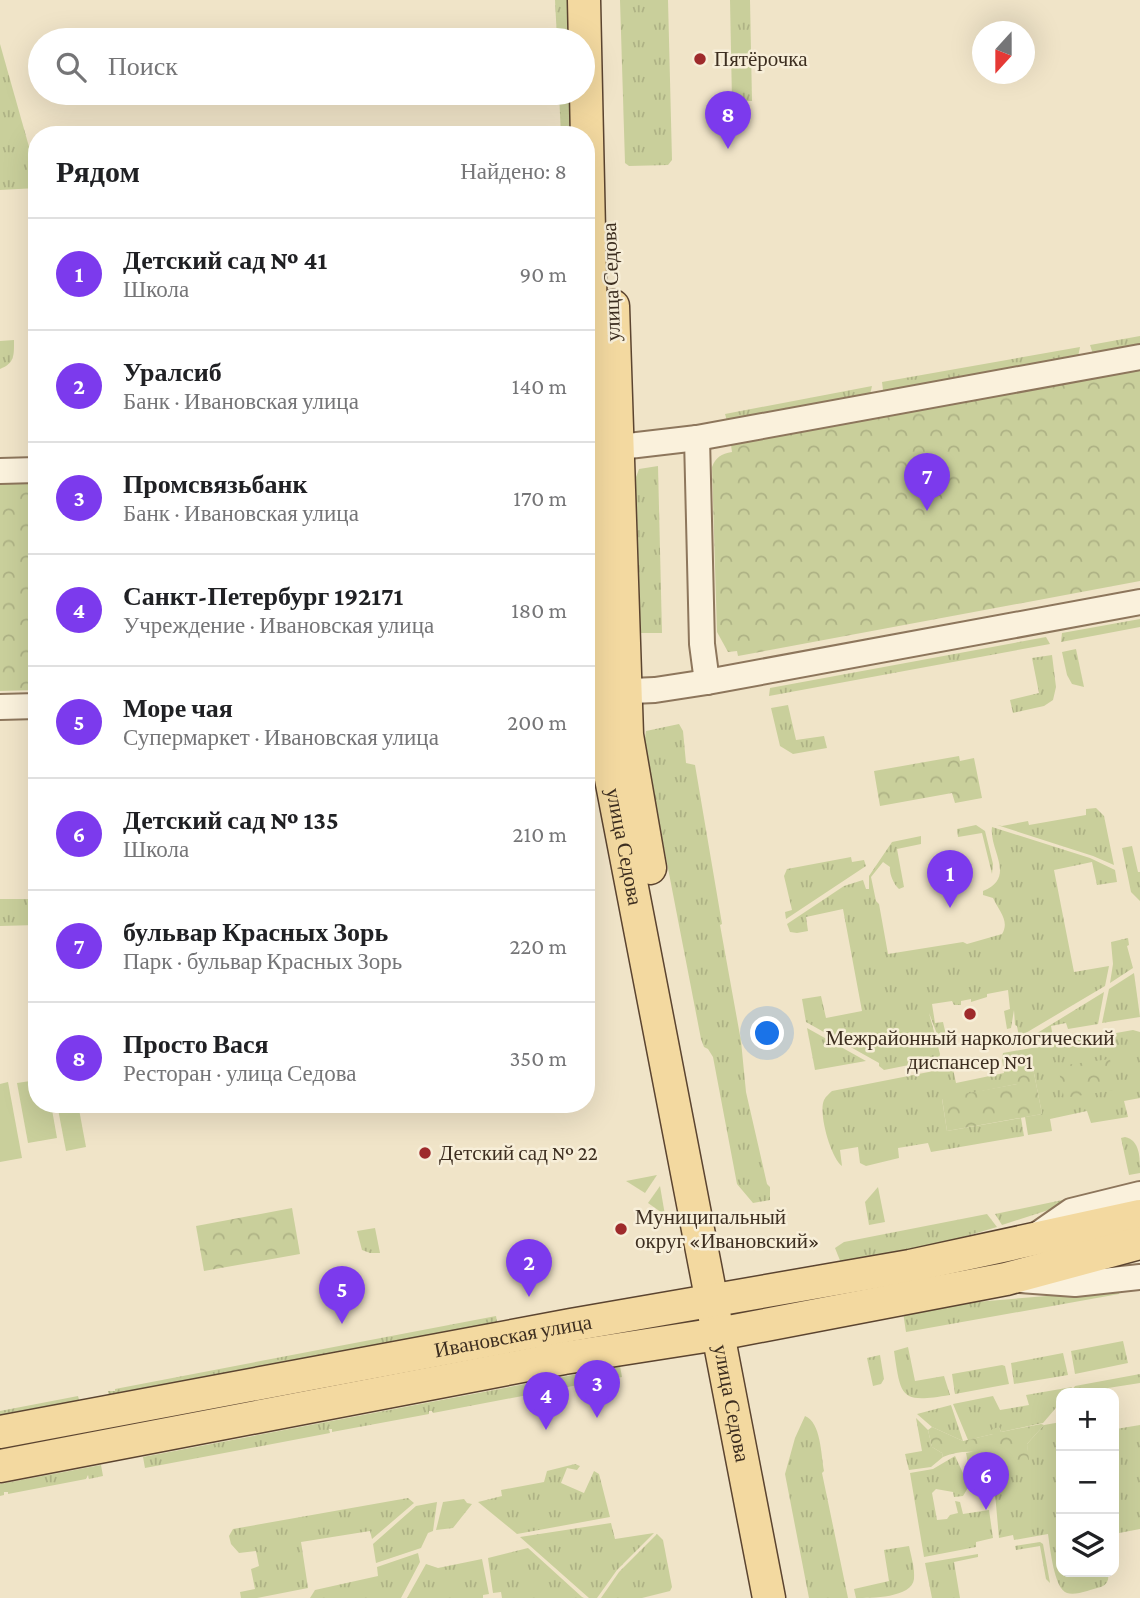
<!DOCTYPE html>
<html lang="ru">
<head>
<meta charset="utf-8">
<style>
  :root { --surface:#fff; --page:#f6f6f6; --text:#202124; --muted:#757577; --line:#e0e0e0; --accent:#7c3aed }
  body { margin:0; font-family:"Crimson Pro",serif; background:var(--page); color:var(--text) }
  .controls { position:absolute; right:21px; bottom:21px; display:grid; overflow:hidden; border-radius:14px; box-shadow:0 7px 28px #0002 }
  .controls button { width:63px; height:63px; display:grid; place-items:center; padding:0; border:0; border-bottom:2px solid var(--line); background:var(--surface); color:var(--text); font:35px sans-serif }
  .compass { position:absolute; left:972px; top:21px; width:63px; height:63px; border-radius:50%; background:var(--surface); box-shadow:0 7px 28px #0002; rotate:201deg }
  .you { position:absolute; left:768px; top:1034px; width:24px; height:24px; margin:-18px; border:5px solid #fff; border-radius:50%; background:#1a73e8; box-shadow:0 0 0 10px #1a73e833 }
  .badge { display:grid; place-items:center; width:46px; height:46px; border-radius:50%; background:var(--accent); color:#fff; font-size:23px; font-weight:700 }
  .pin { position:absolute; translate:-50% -58px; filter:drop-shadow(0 2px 4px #0008) }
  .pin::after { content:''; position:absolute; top:37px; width:24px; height:21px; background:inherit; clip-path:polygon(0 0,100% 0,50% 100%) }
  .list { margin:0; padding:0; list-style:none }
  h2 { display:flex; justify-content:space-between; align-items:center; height:91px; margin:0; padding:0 28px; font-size:30px }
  h2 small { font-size:23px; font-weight:400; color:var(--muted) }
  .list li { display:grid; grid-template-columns:46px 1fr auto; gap:21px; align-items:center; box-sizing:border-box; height:112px; padding:0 28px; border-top:2px solid var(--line) }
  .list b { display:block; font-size:26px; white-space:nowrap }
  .list p { margin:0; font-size:23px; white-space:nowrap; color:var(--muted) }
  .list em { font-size:23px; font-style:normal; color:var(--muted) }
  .icon { flex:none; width:38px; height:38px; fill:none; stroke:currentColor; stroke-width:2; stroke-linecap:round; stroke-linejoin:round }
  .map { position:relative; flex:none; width:1140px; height:1598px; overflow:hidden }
  .search { position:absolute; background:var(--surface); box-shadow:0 7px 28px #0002; left:28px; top:28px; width:567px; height:77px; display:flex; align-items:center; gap:18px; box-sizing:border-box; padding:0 24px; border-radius:38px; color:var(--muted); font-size:26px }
  .panel { position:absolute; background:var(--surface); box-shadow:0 7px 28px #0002; left:28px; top:126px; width:567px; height:987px; border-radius:28px }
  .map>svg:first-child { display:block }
  .grass { fill:url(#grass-tufts) }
  .park { fill:url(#park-crowns) }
  .pitch { fill:#c9cf9b }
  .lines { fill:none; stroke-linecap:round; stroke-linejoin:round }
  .minor-casing { stroke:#8d765c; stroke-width:28 }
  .major-casing { stroke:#5b4430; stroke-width:35 }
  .minor { stroke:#faf1dc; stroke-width:24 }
  .major { stroke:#f3d9a0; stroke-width:32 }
  .poi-dot { fill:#9e2a2b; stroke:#f7eed8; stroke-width:2.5 }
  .labels { text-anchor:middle; stroke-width:5; stroke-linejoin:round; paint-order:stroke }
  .poi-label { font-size:21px; fill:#3d2e20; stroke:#f7eed8; text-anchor:start }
  .street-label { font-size:21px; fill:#3d2e20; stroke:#f7eed8 }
</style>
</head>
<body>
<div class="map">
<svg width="1140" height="1598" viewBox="0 0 1140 1598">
  <defs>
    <pattern id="grass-tufts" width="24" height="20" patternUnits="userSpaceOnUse" patternTransform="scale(1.75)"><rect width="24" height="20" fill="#c9cf9b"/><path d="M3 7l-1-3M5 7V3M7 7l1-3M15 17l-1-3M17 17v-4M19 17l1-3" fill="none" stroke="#aeb285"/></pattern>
    <pattern id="park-crowns" width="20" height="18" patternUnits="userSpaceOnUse" patternTransform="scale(1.75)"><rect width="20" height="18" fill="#c9cf9b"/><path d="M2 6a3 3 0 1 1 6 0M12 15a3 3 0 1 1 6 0" fill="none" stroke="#aeb285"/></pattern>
  </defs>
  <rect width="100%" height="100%" fill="#f0e4c8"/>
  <g class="grass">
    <path d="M 555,0 L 570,0 L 571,39 L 557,39 Z"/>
    <path d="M 620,0 L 668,0 L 672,160 L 668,165 L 629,166 L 625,163 Z"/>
    <path d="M 730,0 L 750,0 L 752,101 L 732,101 Z"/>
    <path d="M 0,44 L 37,175 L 37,188 L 0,190 Z"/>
    <path d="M 559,93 L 572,93 L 574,135 L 561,135 Z"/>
    <path d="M 1140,336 L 1140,346 L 1093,354 L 1090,345 Z"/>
    <path d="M 14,340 C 14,355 15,363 0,369 L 0,341 Z"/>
    <path d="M 1080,347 L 1078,357 L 886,392 L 883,390 L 882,382 Z"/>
    <path d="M 872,386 L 870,395 L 727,421 L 725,414 Z"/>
    <path d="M 658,466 L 662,633 L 639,633 L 635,480 L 639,469 Z"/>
    <path d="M 1140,619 L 1140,627 L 1061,642 L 1062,633 Z"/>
    <path d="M 1046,637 L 1050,644 L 769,696 L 770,688 Z"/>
    <path d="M 1076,649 L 1084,687 L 1072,684 L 1067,675 L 1062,652 Z"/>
    <path d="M 1052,655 L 1056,687 L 1053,700 L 1044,706 L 1013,713 L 1010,700 L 1039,693 L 1032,658 Z"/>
    <path d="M 788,705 L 796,740 L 824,736 L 827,748 L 793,754 L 780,746 L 771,708 Z"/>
    <path d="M 679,724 L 683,731 L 686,763 L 695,765 L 722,924 L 720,925 L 741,1041 L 746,1092 L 767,1184 L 770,1187 L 770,1200 L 753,1203 L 737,1184 L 713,1057 L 708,1049 L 704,1047 L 701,1039 L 644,744 L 646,731 Z"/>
    <path d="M 1096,808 L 1104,816 L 1114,865 L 1093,856 L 997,825 L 1002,826 L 1028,821 L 1029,825 L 1086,815 L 1086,809 Z"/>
    <path d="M 976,825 L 985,831 L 993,864 L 992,874 L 982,833 L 958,837 L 957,829 Z"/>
    <path d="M 992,827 L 1090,858 L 1115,870 L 1117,882 L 1097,885 L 1092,862 L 1054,870 L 1074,972 L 1109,966 L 1105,986 L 1019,1037 L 1017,1026 L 1015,1025 L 1014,1010 L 1011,1028 L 1007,1029 L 1004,1011 L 1010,1009 L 1008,990 L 987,994 L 987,997 L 971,1002 L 971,999 L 961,1001 L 961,1005 L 954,1005 L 952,1001 L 932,1004 L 935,1023 L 943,1022 L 948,1044 L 944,1044 L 939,1034 L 937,1034 L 929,1013 L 940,1054 L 939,1059 L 884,1070 L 879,1066 L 879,1063 L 806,1022 L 802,999 L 821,996 L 826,1018 L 862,1011 L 843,909 L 806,917 L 808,931 L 797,933 L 790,932 L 787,924 L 844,886 L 863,880 L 866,889 L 869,889 L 869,876 L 892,842 L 921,836 L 921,844 L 897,849 L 904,887 L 899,889 C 893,884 889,872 890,867 L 883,862 L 871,877 L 876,901 L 879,904 L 888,954 L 963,942 L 967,944 L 1002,934 C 1010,921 999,911 993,898 L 983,895 L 983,891 C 1017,877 989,851 992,827 Z"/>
    <path d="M 1132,846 L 1138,872 L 1140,872 L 1140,901 L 1131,892 L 1122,848 Z"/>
    <path d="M 851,857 L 852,862 L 864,860 L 866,866 L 786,919 L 785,912 L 792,910 L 784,876 L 787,869 Z"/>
    <path d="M 0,899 L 37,899 L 37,925 L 0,926 Z"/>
    <path d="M 1128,938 L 1129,945 L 1127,946 L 1133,968 L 1110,983 L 1113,964 L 1111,942 Z"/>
    <path d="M 1134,973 L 1140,1017 L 1102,1023 L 1109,989 Z"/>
    <path d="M 1104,992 L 1098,1024 L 1068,1029 L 1066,1023 L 1051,1026 L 1053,1038 L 1021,1043 Z"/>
    <path d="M 807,1028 L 866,1061 L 815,1070 Z"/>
    <path d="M 1133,1030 L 1140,1032 L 1140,1098 L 1124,1101 L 1128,1117 L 1091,1123 L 1087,1111 L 1050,1119 L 1052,1131 L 1028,1135 L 1025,1117 L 1042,1114 L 1033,1068 L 1017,1084 L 942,1099 L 947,1131 L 1021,1118 L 1024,1136 L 931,1152 L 928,1143 L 898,1148 L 899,1158 L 866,1166 L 860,1163 L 858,1147 L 840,1150 L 842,1166 C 831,1158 818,1113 824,1100 C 826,1096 829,1094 832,1091 L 949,1068 L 953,1069 L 956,1083 L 1004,1073 L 1002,1059 L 1003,1053 Z"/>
    <path d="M 1125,1137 C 1140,1140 1140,1158 1140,1173 L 1129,1175 L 1121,1138 Z"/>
    <path d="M 657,1175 L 645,1193 L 626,1181 Z"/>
    <path d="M 660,1186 L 665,1215 L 648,1203 Z"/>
    <path d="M 878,1187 L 885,1222 L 869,1225 L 865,1202 Z"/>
    <path d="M 1091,1194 L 1092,1196 L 1002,1225 L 995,1214 Z"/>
    <path d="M 987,1214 L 997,1227 L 936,1245 L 841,1263 L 835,1248 L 844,1242 Z"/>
    <path d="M 375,1228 L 380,1253 L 370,1253 L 362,1250 L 357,1231 Z"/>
    <path d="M 1120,1290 L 1119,1294 L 906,1332 L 903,1312 L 951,1304 Z"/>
    <path d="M 496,1316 L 498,1327 L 110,1401 L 108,1391 L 115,1391 L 115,1389 Z"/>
    <path d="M 1123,1341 L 1128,1363 L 1075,1374 L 1071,1351 Z"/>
    <path d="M 908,1347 L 915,1381 L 944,1376 L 950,1395 C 901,1403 901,1399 894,1351 Z"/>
    <path d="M 1063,1353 L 1068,1375 L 1014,1384 L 1011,1363 Z"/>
    <path d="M 880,1355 L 884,1379 L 881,1384 L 873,1386 L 867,1358 Z"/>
    <path d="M 1002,1365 L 1005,1366 L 1009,1384 L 955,1394 L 952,1374 Z"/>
    <path d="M 620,1366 L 622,1377 L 562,1388 L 561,1386 L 559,1389 L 433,1413 L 432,1411 L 429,1411 L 429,1414 L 332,1432 L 332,1429 L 329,1429 L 330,1433 L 145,1468 L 143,1457 Z"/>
    <path d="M 1140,1374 L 1140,1383 L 1108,1388 L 1109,1393 L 1070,1393 L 1075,1386 Z"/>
    <path d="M 1072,1387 L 1068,1393 L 1061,1393 L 1061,1402 L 1043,1423 L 1001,1432 L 999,1427 L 993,1434 L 968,1440 L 953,1404 L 993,1396 L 1000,1410 L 1029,1405 L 1026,1395 Z"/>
    <path d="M 78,1396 L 81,1407 L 0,1422 L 0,1411 Z"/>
    <path d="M 951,1405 L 963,1441 L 932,1427 L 917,1414 Z"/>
    <path d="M 805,1416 C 821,1422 821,1455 824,1471 L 822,1473 L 848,1598 L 809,1598 L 785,1474 L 795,1438 Z"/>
    <path d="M 916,1418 L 928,1430 L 932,1447 L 942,1453 L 943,1457 L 931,1467 L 909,1470 L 905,1454 L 922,1451 Z"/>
    <path d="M 1114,1420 L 1116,1429 L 1140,1425 L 1140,1529 L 1114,1534 Z"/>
    <path d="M 1061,1422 L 1061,1572 L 1108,1572 C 1109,1579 1108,1584 1101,1587 C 1092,1589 1076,1596 1067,1593 C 1054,1589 1050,1547 1048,1534 L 1014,1540 L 1013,1535 L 999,1538 L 994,1482 L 972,1484 L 966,1453 L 976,1451 L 1000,1458 L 1028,1460 L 1027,1444 L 1044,1425 Z"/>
    <path d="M 955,1456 L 969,1486 L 963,1496 L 954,1497 L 953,1492 L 936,1489 L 932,1493 L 937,1520 L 947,1519 L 950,1515 L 958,1513 L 955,1501 L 960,1502 L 963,1514 L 989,1510 L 993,1538 L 976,1542 L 976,1547 L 924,1557 L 910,1473 L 933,1469 Z"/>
    <path d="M 575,1464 L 580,1466 L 577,1470 L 567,1468 L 561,1483 L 584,1493 L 594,1471 L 599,1474 L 610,1517 L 517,1534 L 478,1502 L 502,1496 L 501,1490 L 544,1482 L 547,1471 Z"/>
    <path d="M 101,1465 L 103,1476 L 89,1479 L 88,1475 L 86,1479 L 8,1494 L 8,1492 L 4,1492 L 4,1495 L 0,1496 L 0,1484 Z"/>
    <path d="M 408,1498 L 414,1503 L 372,1539 L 370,1531 L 301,1542 L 308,1588 L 257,1598 L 241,1598 L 240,1592 L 255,1589 L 251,1569 L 259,1566 L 256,1551 L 239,1553 L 231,1544 L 229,1536 L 233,1529 Z"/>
    <path d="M 464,1499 L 467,1503 L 472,1504 L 453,1528 L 436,1530 L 443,1502 Z"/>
    <path d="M 437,1502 L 433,1531 L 428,1533 L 421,1548 L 376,1563 L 373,1544 L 416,1506 Z"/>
    <path d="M 611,1523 L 615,1539 L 654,1533 L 617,1570 L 597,1598 L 589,1598 L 520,1537 Z"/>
    <path d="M 657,1534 L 663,1540 L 672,1587 L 670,1591 L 642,1598 L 601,1598 L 619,1572 Z"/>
    <path d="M 1040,1542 L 1043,1544 L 1050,1583 L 1046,1579 L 1040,1546 L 1016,1550 L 1015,1546 Z"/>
    <path d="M 909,1546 C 911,1556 915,1568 914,1579 C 912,1598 871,1598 856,1598 L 854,1589 L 889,1581 L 884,1550 Z"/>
    <path d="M 528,1548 L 582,1597 L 584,1598 L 502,1598 L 501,1592 L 493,1593 L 488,1558 Z"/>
    <path d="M 418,1553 L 420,1562 L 401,1598 L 310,1598 L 315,1590 L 378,1576 L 377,1567 Z"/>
    <path d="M 978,1554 L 978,1557 L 954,1562 L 960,1598 L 932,1598 L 925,1563 Z"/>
    <path d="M 482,1559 L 489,1594 L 483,1595 L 483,1598 L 407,1598 L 426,1564 L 438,1568 Z"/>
  </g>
  <g class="park">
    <path d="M 1140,369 L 1140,581 L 738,656 L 737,651 L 728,652 L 717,632 L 712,467 C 716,457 721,454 732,452 L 731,445 Z"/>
    <path d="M 37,482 L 37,690 L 0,691 L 0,483 Z"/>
    <path d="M 959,756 L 960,761 L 974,758 L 982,798 L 955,803 L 952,793 L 880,806 L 874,771 Z"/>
    <path d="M 1110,1059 L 1115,1090 L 1064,1098 L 1058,1066 Z"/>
    <path d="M 1033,1068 L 1042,1114 L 947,1131 L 942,1098 L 1017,1084 L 1015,1071 Z"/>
    <path d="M 292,1208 L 300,1254 L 204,1271 L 196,1226 Z"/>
    <path d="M 1041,1424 L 1044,1425 L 1027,1444 L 1029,1460 L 1001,1465 L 1000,1458 C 979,1451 963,1449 943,1457 L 942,1453 L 932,1447 L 928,1430 L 932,1427 L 963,1441 L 993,1434 L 992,1429 L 999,1427 L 1001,1432 Z"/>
  </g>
  <g class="pitch">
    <path d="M 37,1080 L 37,1104 L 51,1104 L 57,1138 L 28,1143 L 17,1083 Z"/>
    <path d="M 8,1082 L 22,1158 L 0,1162 L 0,1084 Z"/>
    <path d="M 57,1104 L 78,1104 L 86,1147 L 66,1151 Z"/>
  </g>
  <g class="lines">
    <g class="minor-casing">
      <g id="minor">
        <path d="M 697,438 L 702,644 L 707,682"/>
        <path d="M 603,449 L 697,438 L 1140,357"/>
        <path d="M 0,471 L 37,470"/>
        <path d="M 608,692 L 655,690 L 707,682 L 1140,602"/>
        <path d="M 0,707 L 37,706"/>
        <path d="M 1035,1236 L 1071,1211 L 1140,1194"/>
        <path d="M 1020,1280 L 1075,1284 L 1140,1277"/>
      </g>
    </g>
    <g class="major-casing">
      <g id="major">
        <path id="s1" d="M 584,0 L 599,692 L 603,737 C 659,1024 714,1311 769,1598"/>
        <path d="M 613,306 L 627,735 L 650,868"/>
        <path id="s2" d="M 0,1432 L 571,1325 L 910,1266 L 1140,1216"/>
        <path d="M 0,1466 L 564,1358 L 718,1334 L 943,1291 L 1006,1279 L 1140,1243"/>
      </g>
    </g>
    <use href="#minor" class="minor"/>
    <use href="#major" class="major"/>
  </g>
  <g class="poi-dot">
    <circle cx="700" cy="59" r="7"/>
    <circle cx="970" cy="1014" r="7"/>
    <circle cx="425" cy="1153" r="7"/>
    <circle cx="621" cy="1229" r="7"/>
  </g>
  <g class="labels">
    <g class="poi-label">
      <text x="714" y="66">Пятёрочка</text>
      <text x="970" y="1045" text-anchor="middle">Межрайонный наркологический<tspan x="970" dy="24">диспансер №1</tspan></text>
      <text x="439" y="1160">Детский сад № 22</text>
      <text x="635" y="1224">Муниципальный<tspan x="635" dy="24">округ «Ивановский»</tspan></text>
    </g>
    <g class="street-label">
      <text transform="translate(611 282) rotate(-92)" y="7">улица Седова</text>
      <text dy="7" stroke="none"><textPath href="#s1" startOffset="849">улица Седова</textPath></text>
      <text dy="7" stroke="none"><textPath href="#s2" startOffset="522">Ивановская улица</textPath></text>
      <text dy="7" stroke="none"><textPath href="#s1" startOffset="1416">улица Седова</textPath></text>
    </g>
  </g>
</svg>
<div class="controls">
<button>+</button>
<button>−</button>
<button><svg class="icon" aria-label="layers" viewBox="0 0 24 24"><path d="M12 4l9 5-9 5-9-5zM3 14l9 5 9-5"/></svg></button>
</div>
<svg class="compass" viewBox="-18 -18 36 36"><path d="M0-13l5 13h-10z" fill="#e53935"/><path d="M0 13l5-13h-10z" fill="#757577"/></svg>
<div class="you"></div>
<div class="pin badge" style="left:950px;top:908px">1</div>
<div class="pin badge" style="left:529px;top:1297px">2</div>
<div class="pin badge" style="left:597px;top:1418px">3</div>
<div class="pin badge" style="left:546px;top:1430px">4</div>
<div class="pin badge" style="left:342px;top:1324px">5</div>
<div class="pin badge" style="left:986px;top:1510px">6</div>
<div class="pin badge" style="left:927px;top:511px">7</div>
<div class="pin badge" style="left:728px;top:149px">8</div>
<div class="search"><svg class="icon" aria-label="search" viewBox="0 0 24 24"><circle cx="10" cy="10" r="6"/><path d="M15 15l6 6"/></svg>Поиск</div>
<section class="panel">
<h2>Рядом<small>Найдено: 8</small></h2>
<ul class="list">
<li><span class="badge">1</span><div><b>Детский сад № 41</b><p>Школа</p></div><em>90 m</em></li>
<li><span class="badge">2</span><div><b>Уралсиб</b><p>Банк · Ивановская улица</p></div><em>140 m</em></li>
<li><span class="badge">3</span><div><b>Промсвязьбанк</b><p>Банк · Ивановская улица</p></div><em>170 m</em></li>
<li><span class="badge">4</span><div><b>Санкт-Петербург 192171</b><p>Учреждение · Ивановская улица</p></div><em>180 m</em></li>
<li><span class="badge">5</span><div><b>Море чая</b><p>Супермаркет · Ивановская улица</p></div><em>200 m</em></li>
<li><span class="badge">6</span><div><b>Детский сад № 135</b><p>Школа</p></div><em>210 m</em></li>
<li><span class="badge">7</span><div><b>бульвар Красных Зорь</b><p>Парк · бульвар Красных Зорь</p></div><em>220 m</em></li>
<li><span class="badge">8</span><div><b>Просто Вася</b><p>Ресторан · улица Седова</p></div><em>350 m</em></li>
</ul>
</section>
</div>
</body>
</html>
